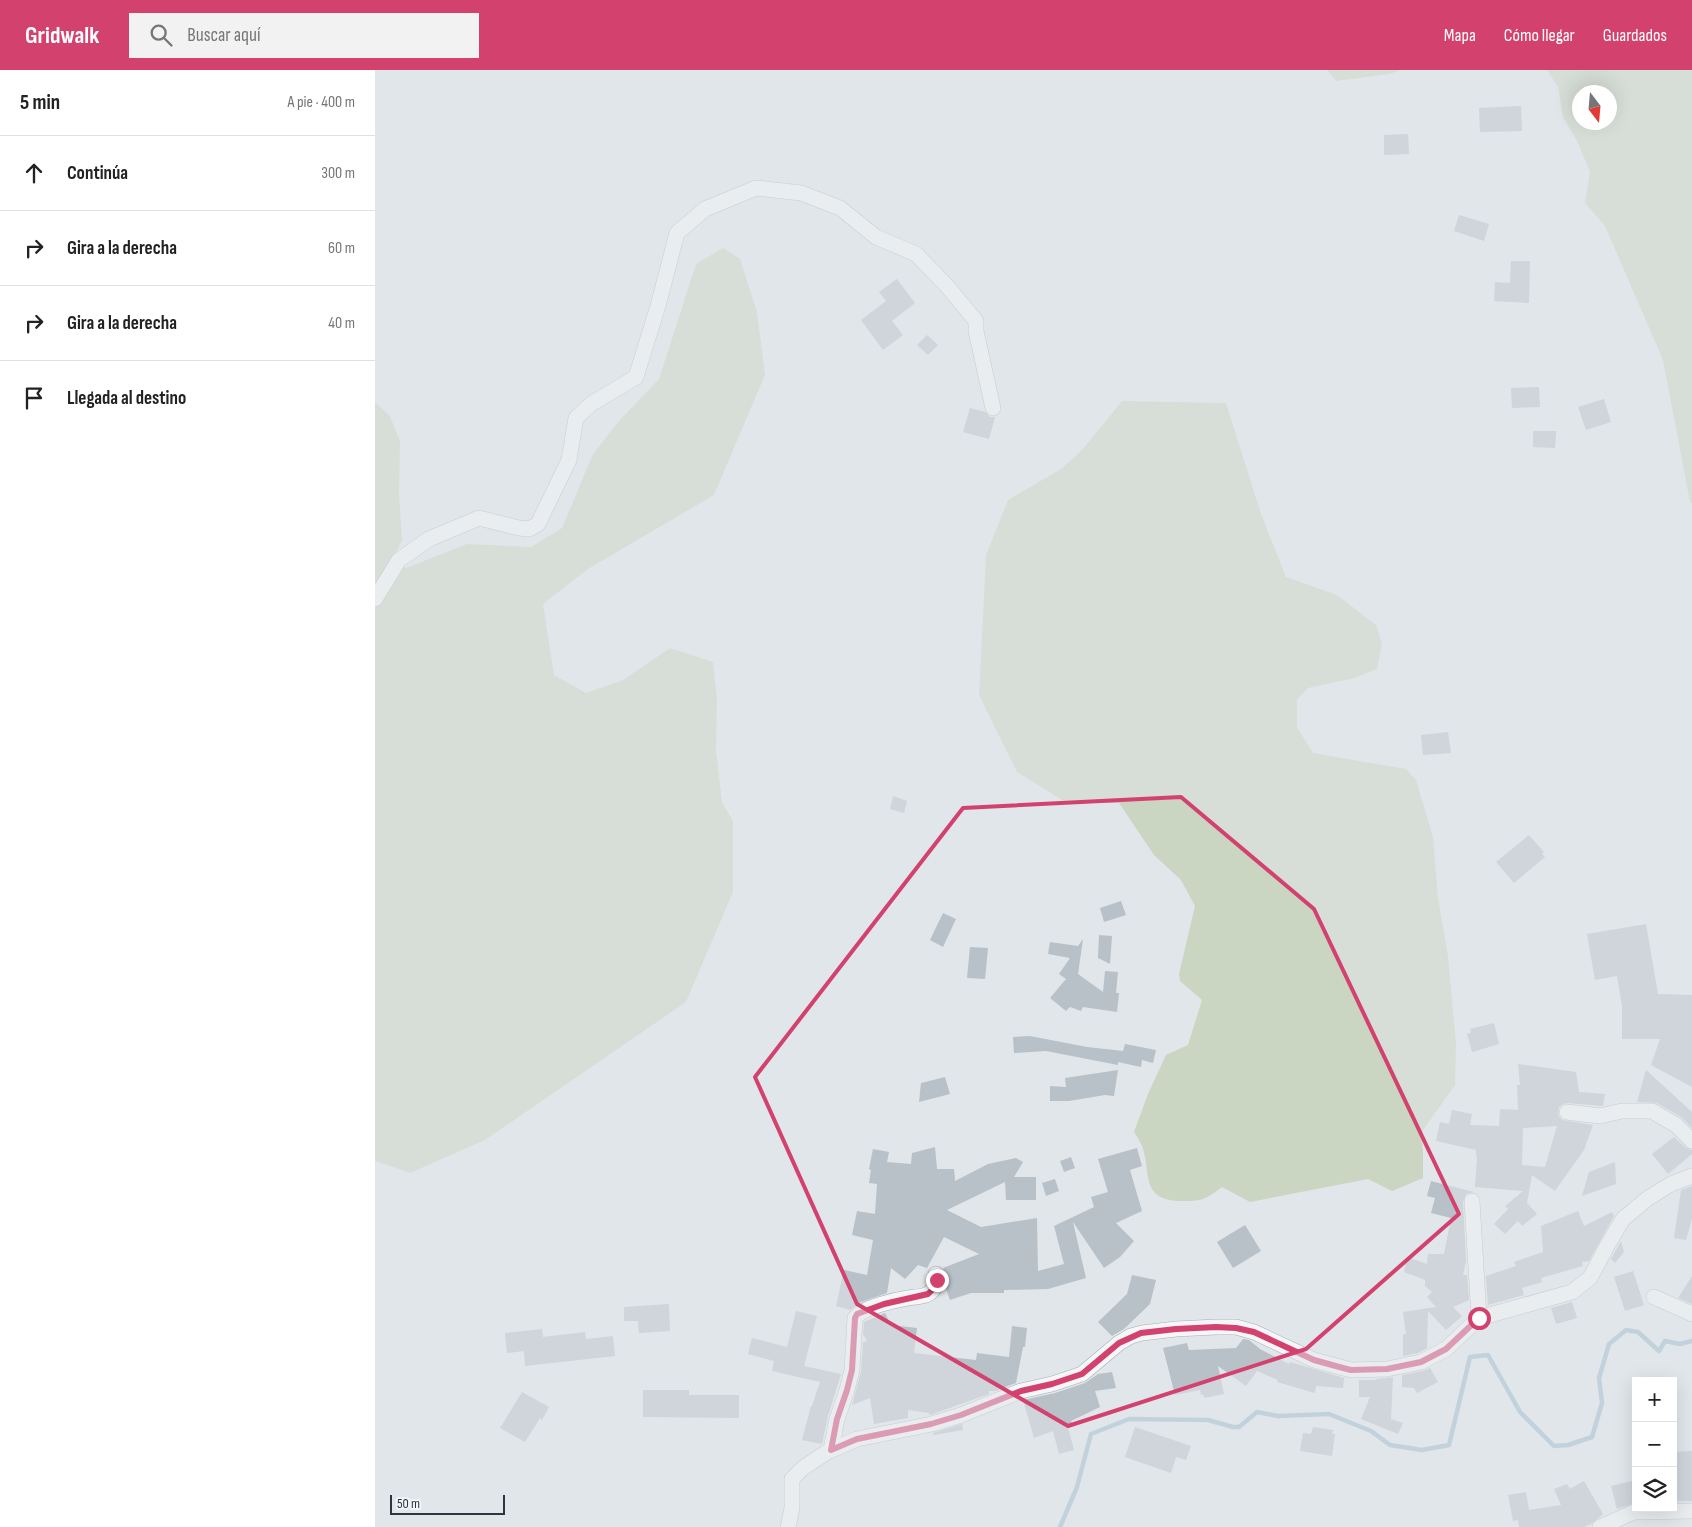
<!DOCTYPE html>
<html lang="es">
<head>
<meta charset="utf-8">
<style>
  :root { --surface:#fff; --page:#f2f2f2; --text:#222; --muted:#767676; --line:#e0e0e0; --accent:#d3426f }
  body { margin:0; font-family:"Sofia Sans Condensed",sans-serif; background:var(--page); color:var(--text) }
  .controls { position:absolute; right:15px; bottom:15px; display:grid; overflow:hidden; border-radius:0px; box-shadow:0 5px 20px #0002 }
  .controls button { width:45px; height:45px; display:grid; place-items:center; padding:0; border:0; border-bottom:1px solid var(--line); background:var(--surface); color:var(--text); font:25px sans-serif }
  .compass { position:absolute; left:1197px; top:15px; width:45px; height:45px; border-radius:50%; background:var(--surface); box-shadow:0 5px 20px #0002; rotate:164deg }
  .scale { position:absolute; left:15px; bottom:12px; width:115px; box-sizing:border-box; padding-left:5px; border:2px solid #293643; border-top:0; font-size:14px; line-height:18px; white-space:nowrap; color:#293643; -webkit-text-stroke:4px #f1f5f8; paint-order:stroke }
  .stop { position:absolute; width:15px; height:15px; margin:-11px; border:4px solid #d3426f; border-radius:50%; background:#fff }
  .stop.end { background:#d3426f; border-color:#fff; box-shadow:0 1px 5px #0008 }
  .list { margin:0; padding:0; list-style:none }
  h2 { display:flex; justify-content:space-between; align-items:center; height:65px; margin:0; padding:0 20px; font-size:21px }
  h2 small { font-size:16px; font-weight:400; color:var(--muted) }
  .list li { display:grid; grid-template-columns:32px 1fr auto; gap:15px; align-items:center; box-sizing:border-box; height:75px; padding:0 20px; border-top:1px solid var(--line) }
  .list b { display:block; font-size:19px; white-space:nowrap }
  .list em { font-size:16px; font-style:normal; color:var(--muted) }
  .icon { flex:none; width:28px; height:28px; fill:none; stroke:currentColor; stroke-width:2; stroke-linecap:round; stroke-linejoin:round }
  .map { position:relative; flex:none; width:1317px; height:1457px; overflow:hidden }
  header { display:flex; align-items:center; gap:30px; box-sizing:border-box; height:70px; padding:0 25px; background:var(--accent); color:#fff }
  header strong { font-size:24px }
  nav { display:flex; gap:28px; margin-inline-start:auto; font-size:18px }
  .search { width:350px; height:45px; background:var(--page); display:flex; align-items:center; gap:12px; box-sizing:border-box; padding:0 18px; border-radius:0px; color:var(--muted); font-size:19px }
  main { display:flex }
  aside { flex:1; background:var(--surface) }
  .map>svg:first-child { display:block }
  .green { fill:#cad5c2; fill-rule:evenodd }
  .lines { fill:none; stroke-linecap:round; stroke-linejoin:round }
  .stream { stroke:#9bbacc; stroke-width:4.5 }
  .building { fill:#b8c0c8; fill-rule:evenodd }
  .minor-casing { stroke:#a6aeb5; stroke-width:16 }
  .minor { stroke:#f4f6f8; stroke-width:15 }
  .route { stroke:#d3426f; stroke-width:6 }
  .marked { fill:none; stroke:#d3426f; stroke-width:4; stroke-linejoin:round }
</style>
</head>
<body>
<header>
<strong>Gridwalk</strong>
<div class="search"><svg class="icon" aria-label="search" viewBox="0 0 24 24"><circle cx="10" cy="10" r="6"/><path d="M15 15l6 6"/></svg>Buscar aquí</div>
<nav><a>Mapa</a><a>Cómo llegar</a><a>Guardados</a></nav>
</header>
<main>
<aside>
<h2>5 min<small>A pie · 400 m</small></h2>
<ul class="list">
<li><svg class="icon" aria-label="ahead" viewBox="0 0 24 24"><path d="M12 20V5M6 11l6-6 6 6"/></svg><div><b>Continúa</b></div><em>300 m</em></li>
<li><svg class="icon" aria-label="right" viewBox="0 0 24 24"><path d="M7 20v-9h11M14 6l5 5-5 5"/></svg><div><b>Gira a la derecha</b></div><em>60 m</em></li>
<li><svg class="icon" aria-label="right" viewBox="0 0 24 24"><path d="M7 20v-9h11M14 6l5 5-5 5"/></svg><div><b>Gira a la derecha</b></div><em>40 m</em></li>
<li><svg class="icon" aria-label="arrive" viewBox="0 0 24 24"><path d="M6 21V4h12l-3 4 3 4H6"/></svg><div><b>Llegada al destino</b></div></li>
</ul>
</aside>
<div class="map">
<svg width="1317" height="1457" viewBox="0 0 1317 1457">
  <rect width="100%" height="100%" fill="#e1e6ea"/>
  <g class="green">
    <path d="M 952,0 L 1025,0 L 1015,4 L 961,11 Z"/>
    <path d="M 1172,0 L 1317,0 L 1317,433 L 1315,432 L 1288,290 L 1230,156 L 1210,133 L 1215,102 L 1202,71 L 1188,47 L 1183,17 ZM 1234,22 L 1234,52 L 1204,52 L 1204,22 Z"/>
    <path d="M 348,178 L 365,189 L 382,242 L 390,305 L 339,425 L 213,499 L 168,534 L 179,605 L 211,623 L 248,610 L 295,578 L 338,592 L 342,630 L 341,680 L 347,732 L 358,751 L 358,822 L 311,932 L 110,1070 L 35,1103 L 0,1091 L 0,332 L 15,346 L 25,372 L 24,423 L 27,471 L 15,492 L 31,498 L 92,474 L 156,477 L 187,458 L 218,384 L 244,351 L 284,309 L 321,194 Z"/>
    <path d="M 747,331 L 851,333 L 886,444 L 911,507 L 962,525 L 1001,555 L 1007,574 L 1002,599 L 980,608 L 933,618 L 922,630 L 922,657 L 938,683 L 1031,699 L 1041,710 L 1058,767 L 1063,828 L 1073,886 L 1081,974 L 1080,1015 L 1046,1063 L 1048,1083 L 1048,1108 L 1017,1121 L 993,1109 L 875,1132 L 847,1117 C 831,1129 828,1131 808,1131 C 764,1131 777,1103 767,1076 C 765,1071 762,1067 759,1062 L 773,1024 L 791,985 L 813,975 L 827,930 L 805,911 L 804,904 L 820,836 L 806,810 L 779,785 L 744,733 L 692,733 L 642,702 L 604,625 L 611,485 L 633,430 L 686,399 L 707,380 Z"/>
  </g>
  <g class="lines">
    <path class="stream" d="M 685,1457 L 702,1417 L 716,1364 L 754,1349 L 833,1350 L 858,1357 L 864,1357 L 882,1342 L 903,1346 L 954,1344 L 996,1361 L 1015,1375 L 1047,1380 L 1074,1375 L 1095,1287 L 1113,1285 L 1145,1342 L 1179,1376 L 1193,1375 L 1217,1367 L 1227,1333 L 1224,1308 L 1234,1274 L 1251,1260 L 1263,1262 L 1284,1281 L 1290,1271 L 1305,1274 L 1317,1271"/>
  </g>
  <g class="building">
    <path d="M 1146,36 L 1147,61 L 1105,62 L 1104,38 Z"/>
    <path d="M 1033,64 L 1034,84 L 1009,85 L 1009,65 Z"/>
    <path d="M 1084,145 L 1114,154 L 1109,171 L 1079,161 Z"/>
    <path d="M 1136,191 L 1155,191 L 1154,233 L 1119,231 L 1120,212 L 1135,213 Z"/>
    <path d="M 522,209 L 540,233 L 517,251 L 528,265 L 508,280 L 486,250 L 511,231 L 504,222 Z"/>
    <path d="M 552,265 L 563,275 L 553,285 L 542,275 Z"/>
    <path d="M 1164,317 L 1165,337 L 1137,338 L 1136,318 Z"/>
    <path d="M 1229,329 L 1236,352 L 1211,360 L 1203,337 Z"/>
    <path d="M 595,338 L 610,342 L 615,347 L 620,347 L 614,369 L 588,362 Z"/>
    <path d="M 1158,361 L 1181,361 L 1180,378 L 1158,377 Z"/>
    <path d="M 1073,662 L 1076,683 L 1048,685 L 1046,665 Z"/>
    <path d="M 518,726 L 532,731 L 529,743 L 515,739 Z"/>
    <path d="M 1154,765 L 1169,782 L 1167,784 L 1170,787 L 1139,813 L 1121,792 Z"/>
    <path d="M 746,831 L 751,845 L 729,852 L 725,838 Z"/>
    <path d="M 568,843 L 581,849 L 568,877 L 555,870 Z"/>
    <path d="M 1271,854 L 1283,924 L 1317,925 L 1317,1017 L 1276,995 L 1285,969 L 1247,969 L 1247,936 L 1242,906 L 1220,910 L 1212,864 Z"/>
    <path d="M 724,865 L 737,866 L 735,894 L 723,888 Z"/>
    <path d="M 708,869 L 703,904 L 728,922 L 730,901 L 743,902 L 741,923 L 744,923 L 742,942 L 708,937 L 706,941 L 695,937 L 691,941 L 675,928 L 691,909 L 684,904 L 695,888 L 673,884 L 675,872 L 703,876 Z"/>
    <path d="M 595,877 L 613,878 L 610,909 L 592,908 Z"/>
    <path d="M 1119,953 L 1124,974 L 1097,982 L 1092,964 L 1096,963 L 1095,959 Z"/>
    <path d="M 655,966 L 712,977 L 748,981 L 750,974 L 781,980 L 778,993 L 767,990 L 766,997 L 743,992 L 743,995 L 671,981 L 639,983 L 638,967 Z"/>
    <path d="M 1143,994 L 1201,1002 L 1204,1022 L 1230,1024 L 1228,1036 L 1193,1033 L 1188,1034 L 1184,1037 L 1183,1045 L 1187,1050 L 1218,1055 L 1209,1080 L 1180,1121 L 1157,1105 L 1152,1133 L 1162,1144 L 1147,1156 L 1143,1151 L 1130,1164 L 1119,1154 L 1133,1139 L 1130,1136 L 1148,1121 L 1100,1117 L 1102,1087 L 1101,1087 L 1101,1080 L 1061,1071 L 1065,1052 L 1074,1054 L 1077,1040 L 1097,1044 L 1095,1055 L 1124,1056 L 1125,1039 L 1143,1040 L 1142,1015 L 1145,1015 ZM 1182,1056 L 1170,1097 L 1147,1095 L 1148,1058 Z"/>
    <path d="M 743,1000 L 739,1026 L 730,1025 L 694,1031 L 675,1031 L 675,1016 L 691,1017 L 690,1008 Z"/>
    <path d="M 1271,1000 L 1317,1042 L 1317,1058 L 1306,1047 L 1282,1033 L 1262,1032 Z"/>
    <path d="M 570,1007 L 575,1024 L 544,1032 L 546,1013 Z"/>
    <path d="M 1299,1067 L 1311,1078 L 1317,1080 L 1317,1084 L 1293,1104 L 1277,1084 Z"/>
    <path d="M 560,1077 L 562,1099 L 579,1099 L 580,1111 L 613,1094 L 641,1088 L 648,1092 L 639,1107 L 661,1107 L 661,1130 L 631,1130 L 630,1112 L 572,1140 L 606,1157 L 662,1148 L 663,1201 L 689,1194 L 679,1156 L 719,1137 L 716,1127 L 733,1122 L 723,1089 L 762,1078 L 767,1096 L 755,1100 L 767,1141 L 741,1153 L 759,1171 L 745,1187 L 729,1198 L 698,1152 L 711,1208 L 673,1219 L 629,1220 L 629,1223 L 596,1223 L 575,1230 L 570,1216 L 571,1206 L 568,1198 L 604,1184 L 569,1167 L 552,1198 L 543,1195 L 530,1209 L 516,1198 L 512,1223 L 486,1232 L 475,1240 L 461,1236 L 469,1200 L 492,1205 L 498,1170 L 477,1165 L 482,1141 L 500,1144 L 502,1114 L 494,1113 L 496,1100 L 494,1099 L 498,1079 L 514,1082 L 512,1092 L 536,1094 L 537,1083 Z"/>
    <path d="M 696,1087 L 700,1098 L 689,1102 L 685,1091 Z"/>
    <path d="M 1240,1092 L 1241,1114 L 1207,1126 L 1214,1102 Z"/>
    <path d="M 680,1109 L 684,1121 L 671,1126 L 667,1113 Z"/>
    <path d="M 1056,1111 L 1099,1122 L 1091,1124 L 1088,1132 L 1091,1191 L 1088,1205 L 1092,1205 L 1094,1230 L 1078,1237 L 1087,1246 L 1071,1260 L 1053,1241 L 1052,1278 L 1043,1283 L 1028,1286 L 1028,1264 L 1031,1264 L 1028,1242 L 1061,1237 L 1052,1227 L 1057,1222 L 1050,1216 L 1050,1210 L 1029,1202 L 1032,1187 L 1052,1194 L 1053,1184 L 1069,1184 L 1076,1148 L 1056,1143 L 1060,1128 L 1052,1126 Z"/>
    <path d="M 1317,1116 L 1317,1149 L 1311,1170 L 1299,1168 L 1306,1120 Z"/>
    <path d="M 1203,1141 L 1209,1156 L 1237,1142 L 1239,1146 L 1214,1191 L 1207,1192 L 1208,1196 L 1166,1208 L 1167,1212 L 1147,1218 L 1149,1225 L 1113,1235 L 1111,1206 L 1141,1196 L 1139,1192 L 1168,1182 L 1166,1156 Z"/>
    <path d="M 870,1155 L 886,1181 L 858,1198 L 842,1172 Z"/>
    <path d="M 1246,1171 L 1249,1182 L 1240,1193 L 1236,1189 Z"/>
    <path d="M 1258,1201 L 1269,1235 L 1250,1241 L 1239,1207 Z"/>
    <path d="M 757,1205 L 781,1210 L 775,1234 L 749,1259 L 737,1266 L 723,1252 L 752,1224 Z"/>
    <path d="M 1317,1206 L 1317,1234 L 1303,1228 Z"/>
    <path d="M 1197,1232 L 1202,1248 L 1181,1254 L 1176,1238 Z"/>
    <path d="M 294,1234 L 295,1261 L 264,1263 L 263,1251 L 249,1251 L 249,1237 Z"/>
    <path d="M 421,1241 L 442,1246 L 429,1296 L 466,1304 L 453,1346 L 447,1374 L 427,1370 L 436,1336 L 437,1336 L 445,1312 L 397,1301 L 399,1291 L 373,1284 L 377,1268 L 412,1277 Z"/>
    <path d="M 510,1243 L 516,1255 L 542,1258 L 539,1283 L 601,1290 L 602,1283 L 634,1287 L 637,1256 L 652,1258 L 650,1277 L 648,1277 L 641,1313 L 630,1317 L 625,1317 L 624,1320 L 620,1321 L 614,1321 L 614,1324 L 555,1345 L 554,1343 L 533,1340 L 533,1348 L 499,1354 L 495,1328 L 477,1335 L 486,1302 L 488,1272 L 492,1271 L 488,1264 L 489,1252 Z"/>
    <path d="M 167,1259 L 168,1267 L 210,1262 L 211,1269 L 238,1266 L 240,1286 L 150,1296 L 149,1281 L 132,1283 L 130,1263 Z"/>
    <path d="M 868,1269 L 874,1270 L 885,1279 L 914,1294 L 915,1292 L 969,1308 L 968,1318 L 941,1316 L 940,1323 L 902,1312 L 903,1310 L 882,1301 L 871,1316 L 843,1296 L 849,1324 L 829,1328 L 829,1325 L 826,1325 L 825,1320 L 800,1325 L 788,1278 L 812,1273 L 814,1280 L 861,1278 Z"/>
    <path d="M 1055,1298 L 1063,1312 L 1042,1323 L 1039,1318 L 1027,1317 L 1027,1305 L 1048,1301 Z"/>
    <path d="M 737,1302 L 741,1318 L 720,1321 L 725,1337 L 696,1351 L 697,1353 L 692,1354 L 699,1380 L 684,1384 L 678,1361 L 659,1368 L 648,1330 L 680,1323 L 710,1313 L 723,1304 Z"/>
    <path d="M 1018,1307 L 1016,1349 L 1028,1353 L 1023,1364 L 986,1349 L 995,1327 L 984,1327 L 984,1310 L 1001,1310 L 1002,1309 Z"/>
    <path d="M 268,1320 L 314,1320 L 314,1325 L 364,1325 L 364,1348 L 268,1347 Z"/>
    <path d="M 147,1322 L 174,1337 L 167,1350 L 165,1348 L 150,1372 L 125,1358 Z"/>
    <path d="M 587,1354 L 588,1360 L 558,1365 L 558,1363 Z"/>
    <path d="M 760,1357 L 816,1376 L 811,1390 L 801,1387 L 796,1403 L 750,1387 Z"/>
    <path d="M 938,1357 L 958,1360 L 957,1364 L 960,1364 L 957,1386 L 925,1381 L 928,1363 L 936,1364 Z"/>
    <path d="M 1317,1381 L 1317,1431 L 1298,1431 L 1298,1382 Z"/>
    <path d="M 1261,1410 L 1261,1433 L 1242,1439 L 1236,1416 Z"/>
    <path d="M 1209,1411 L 1228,1444 L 1216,1454 L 1209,1457 L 1144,1457 L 1143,1450 L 1138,1451 L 1133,1425 L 1151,1422 L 1154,1440 L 1186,1435 L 1179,1419 L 1192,1414 L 1195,1419 Z"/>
  </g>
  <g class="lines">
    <g class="minor-casing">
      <g id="minor">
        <path d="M 0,529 L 24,490 L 54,469 L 104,448 L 144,458 L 154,459 L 163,454 L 194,390 L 201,348 L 216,334 L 261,307 L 283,236 L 302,163 L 330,139 L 381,118 L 426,123 L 465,138 L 501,167 L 541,184 L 572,216 L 601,251 L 601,261 L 618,338"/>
        <path d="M 1192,1042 L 1225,1046 L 1247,1041 L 1277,1041 L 1301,1055 L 1317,1071"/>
        <path d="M 1097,1131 L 1104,1248"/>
        <path d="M 1279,1227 L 1317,1244"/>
        <path d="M 456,1380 L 462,1349 L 472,1320 L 477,1300 L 480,1248 C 488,1237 520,1230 533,1228 C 539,1227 548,1227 553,1224 C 560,1221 562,1211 561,1204"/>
        <path d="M 413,1457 L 417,1438 L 417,1409 L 428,1398 L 452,1382 L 482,1369 L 557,1354 L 586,1345 L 646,1321 L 677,1314 L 707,1304 L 744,1273 L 756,1266 L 767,1263 L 801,1259 L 841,1257 L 861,1257 L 879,1262 L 939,1290 L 976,1300 L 1012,1299 L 1046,1292 L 1071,1279 L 1104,1248 L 1197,1222 L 1215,1208 L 1232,1176 L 1248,1149 L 1272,1129 L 1296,1114 L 1317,1106"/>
        <path d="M 1225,1457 L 1259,1442 L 1317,1441"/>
      </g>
    </g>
    <use href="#minor" class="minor"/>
  </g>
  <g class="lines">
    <path class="route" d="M 562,1210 L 558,1219 L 553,1224 L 509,1234 L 482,1244 L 480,1248 L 477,1300 L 472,1320 L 462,1349 L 456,1380 L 482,1369 L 556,1354 L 586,1345 L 646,1321 L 677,1314 L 707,1304 L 744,1273 L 766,1263 L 801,1259 L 841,1257 L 861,1258 L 879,1262 L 939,1290 L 968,1298 L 976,1300 L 1012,1299 L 1046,1292 L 1071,1279 L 1104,1248"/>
  </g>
  <path d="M0 0H1317V1457H0ZM 806,727 L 939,839 L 1084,1144 L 931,1279 L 693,1356 L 482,1234 L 380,1007 L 588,738 Z" fill="#e1e6ea" fill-opacity=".55" fill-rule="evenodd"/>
  <path class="marked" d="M 806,727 L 939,839 L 1084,1144 L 931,1279 L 693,1356 L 482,1234 L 380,1007 L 588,738 Z"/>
</svg>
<div class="controls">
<button>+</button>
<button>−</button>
<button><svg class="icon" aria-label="layers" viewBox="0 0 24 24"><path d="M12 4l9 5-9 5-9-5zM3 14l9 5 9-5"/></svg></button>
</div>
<svg class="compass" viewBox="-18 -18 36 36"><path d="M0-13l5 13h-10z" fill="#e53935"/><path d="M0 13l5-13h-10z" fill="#767676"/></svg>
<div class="scale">50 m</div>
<div class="stop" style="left:1104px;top:1248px"></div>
<div class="stop end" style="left:562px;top:1210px"></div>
</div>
</main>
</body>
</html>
